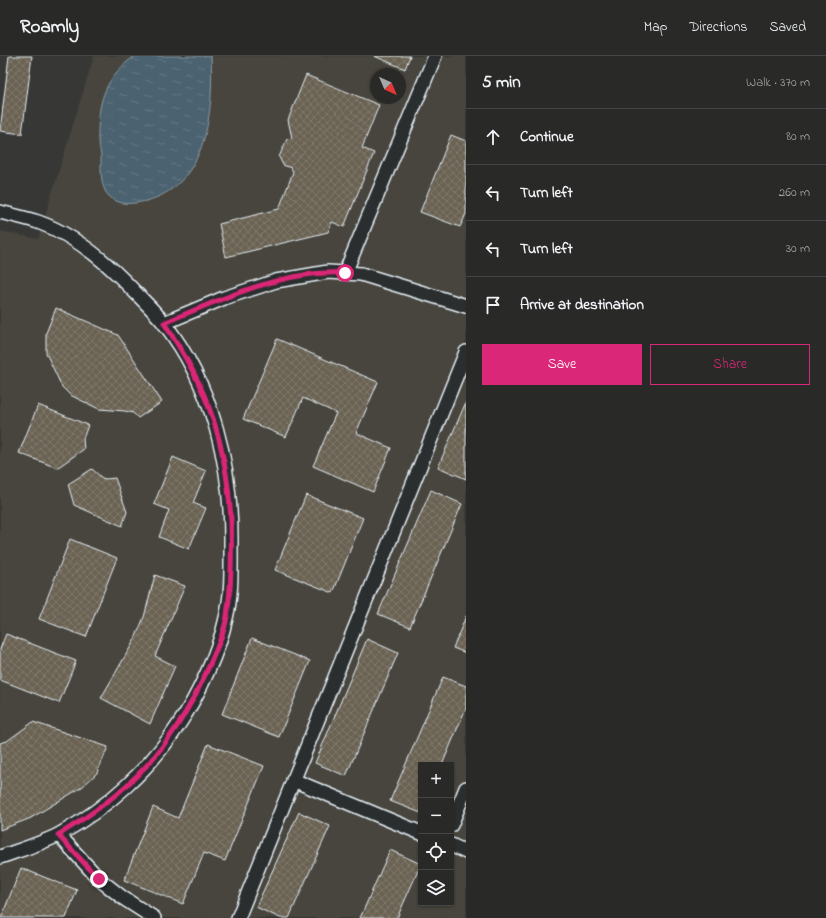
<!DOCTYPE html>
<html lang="en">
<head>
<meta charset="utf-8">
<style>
  :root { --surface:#292a28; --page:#353634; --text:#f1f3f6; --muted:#a5a7a8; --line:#454645; --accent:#db2777 }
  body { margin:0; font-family:"Indie Flower",sans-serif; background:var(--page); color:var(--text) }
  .controls { position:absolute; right:12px; bottom:12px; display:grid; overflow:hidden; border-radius:0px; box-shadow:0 1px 3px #0004 }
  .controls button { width:36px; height:36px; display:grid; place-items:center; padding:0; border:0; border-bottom:1px solid var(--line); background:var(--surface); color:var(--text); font:20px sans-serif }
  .compass { position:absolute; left:370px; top:12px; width:36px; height:36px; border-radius:50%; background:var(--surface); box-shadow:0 1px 3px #0004; rotate:136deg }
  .stop { position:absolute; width:12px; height:12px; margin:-9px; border:3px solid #db2777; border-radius:50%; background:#fff }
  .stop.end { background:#db2777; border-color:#fff; box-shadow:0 1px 4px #0008 }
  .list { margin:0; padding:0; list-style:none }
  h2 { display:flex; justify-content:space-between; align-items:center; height:52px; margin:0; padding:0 16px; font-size:17px }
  h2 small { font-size:13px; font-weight:400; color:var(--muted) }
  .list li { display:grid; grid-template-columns:26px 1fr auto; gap:12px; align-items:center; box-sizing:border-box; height:56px; padding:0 16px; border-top:1px solid var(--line) }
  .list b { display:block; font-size:15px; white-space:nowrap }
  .list em { font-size:13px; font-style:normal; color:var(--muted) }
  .actions { display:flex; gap:8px; padding:12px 16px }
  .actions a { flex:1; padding:9px 0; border:1px solid var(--accent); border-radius:0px; text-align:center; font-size:14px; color:var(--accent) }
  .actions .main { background:var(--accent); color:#fff }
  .icon { flex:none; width:22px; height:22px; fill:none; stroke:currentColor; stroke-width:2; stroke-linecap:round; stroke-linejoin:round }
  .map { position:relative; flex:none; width:466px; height:862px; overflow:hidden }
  header { display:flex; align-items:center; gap:24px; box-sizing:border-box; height:56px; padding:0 20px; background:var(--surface); border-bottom:1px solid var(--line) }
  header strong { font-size:19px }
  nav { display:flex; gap:22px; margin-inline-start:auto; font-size:14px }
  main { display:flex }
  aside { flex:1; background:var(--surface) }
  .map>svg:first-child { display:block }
  .built { fill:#46453e; fill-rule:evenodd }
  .water { fill:url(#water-ripples); stroke:#8a9ba6 }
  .building { fill:url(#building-cross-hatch); stroke:#e8f1f8 }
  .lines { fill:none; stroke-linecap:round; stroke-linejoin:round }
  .street-casing { stroke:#e8f1f8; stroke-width:16 }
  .street { stroke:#2a2d2e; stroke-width:13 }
  .route { stroke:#db2777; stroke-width:5 }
</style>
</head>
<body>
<header>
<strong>Roamly</strong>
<nav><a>Map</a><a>Directions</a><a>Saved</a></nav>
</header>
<main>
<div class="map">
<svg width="466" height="862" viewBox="0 0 466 862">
  <defs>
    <pattern id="water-ripples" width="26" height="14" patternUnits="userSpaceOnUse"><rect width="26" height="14" fill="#4c626f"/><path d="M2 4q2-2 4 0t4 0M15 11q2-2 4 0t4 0" fill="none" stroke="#667984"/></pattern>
    <pattern id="building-cross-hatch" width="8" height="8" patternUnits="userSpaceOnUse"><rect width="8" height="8" fill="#6a6252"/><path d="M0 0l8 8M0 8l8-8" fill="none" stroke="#7f796c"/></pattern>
  </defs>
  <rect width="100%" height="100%" fill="#373835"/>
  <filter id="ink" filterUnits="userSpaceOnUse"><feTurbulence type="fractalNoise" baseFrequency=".025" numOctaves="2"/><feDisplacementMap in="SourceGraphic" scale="8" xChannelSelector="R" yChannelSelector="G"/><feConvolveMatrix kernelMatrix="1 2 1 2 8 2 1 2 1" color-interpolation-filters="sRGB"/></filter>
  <g filter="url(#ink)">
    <path class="built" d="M 94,0 L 466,0 L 466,862 L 0,862 L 0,175 L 38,183 ZM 376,18 L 400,18 L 400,42 L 376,42 ZM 421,709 L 451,709 L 451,847 L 421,847 Z"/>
    <path class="water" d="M 135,0 L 211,0 C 214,53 208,129 146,145 C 133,148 119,150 109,140 C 100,132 101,113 101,102 C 101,94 97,86 98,78 C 98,44 106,20 135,0 Z"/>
    <g class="building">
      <path d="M 9,0 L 32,0 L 22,78 L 0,75 Z"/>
      <path d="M 374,0 L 410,0 L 405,13 Z"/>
      <path d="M 306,19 L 379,49 L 362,92 L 374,97 L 344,171 L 332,166 L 328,176 L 226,201 L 219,168 L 279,153 L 293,116 L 291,112 L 283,109 L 279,101 L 287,83 L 292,82 L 288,64 Z"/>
      <path d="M 451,79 L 466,85 L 466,158 L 460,171 L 420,156 Z"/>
      <path d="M 56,252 L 118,279 L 162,346 L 138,362 L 133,357 L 125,355 L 99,353 L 70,339 L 62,331 L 46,297 L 46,277 Z"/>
      <path d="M 277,283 L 378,326 L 356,377 L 391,392 L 373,436 L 313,410 L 336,357 L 303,342 L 286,381 L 243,363 Z"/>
      <path d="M 466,346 L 466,423 L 438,411 Z"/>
      <path d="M 38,349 L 88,369 L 83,383 L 84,393 L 57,412 L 19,397 Z"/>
      <path d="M 173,401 L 206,415 L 193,447 L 206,452 L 189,493 L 159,481 L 169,454 L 154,448 Z"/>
      <path d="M 92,413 L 102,422 L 106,423 L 115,422 L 127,456 L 122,470 L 74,449 L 68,428 Z"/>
      <path d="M 431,434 L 462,448 L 410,571 L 378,558 Z"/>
      <path d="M 306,439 L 363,462 L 333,537 L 275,514 Z"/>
      <path d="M 70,483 L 117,502 L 86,581 L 39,563 Z"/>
      <path d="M 155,519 L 185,530 L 155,600 L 175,610 L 150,668 L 101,642 L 135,583 L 144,561 Z"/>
      <path d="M 466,560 L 466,597 L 453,592 Z"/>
      <path d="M 6,578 L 76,605 L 59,647 L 0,624 L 0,593 Z"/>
      <path d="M 252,582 L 310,605 L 279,681 L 222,658 Z"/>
      <path d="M 367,583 L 398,597 L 346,720 L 315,707 Z"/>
      <path d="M 443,621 L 466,630 L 466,652 L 442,709 L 421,709 L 421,757 L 390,745 Z"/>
      <path d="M 33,666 L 108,691 L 97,717 L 82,731 L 31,762 L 0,774 L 0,687 L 7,685 Z"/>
      <path d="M 208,688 L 264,710 L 225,805 L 204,797 L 183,848 L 124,824 L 153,751 L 178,762 Z"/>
      <path d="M 299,756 L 330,770 L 289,862 L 280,862 L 256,851 Z"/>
      <path d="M 390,794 L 421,808 L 397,862 L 360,862 Z"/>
      <path d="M 21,812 L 77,834 L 66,862 L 1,862 Z"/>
    </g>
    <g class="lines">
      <g class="street-casing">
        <g id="street">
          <path d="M 0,156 C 12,159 26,162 38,166 C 75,179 108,207 135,236 C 145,246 155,256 164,267 C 213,330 232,411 231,489 C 231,513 232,539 226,562 C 219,595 198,640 179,668 C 150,713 107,752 60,778 C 41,788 20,794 0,801"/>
          <path d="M 345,217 L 435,0"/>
          <path d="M 164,267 L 224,242 L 276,225 L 328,216 L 361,218 L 466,250"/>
          <path d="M 293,724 L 421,777"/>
          <path d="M 451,769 L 466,732"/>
          <path d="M 59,779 L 99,823 L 123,842 L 154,862"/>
          <path d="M 451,789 L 466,796"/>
          <path d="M 238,862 L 466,296"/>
        </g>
      </g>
      <use href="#street" class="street"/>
    </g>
  </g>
  <g class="lines" filter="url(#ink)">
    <path class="route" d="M 99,823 L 58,779 C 130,736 171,693 206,617 C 214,599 224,579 227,560 C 232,528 232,496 231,464 C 226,385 208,332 164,267 C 218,244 285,213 345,217"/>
  </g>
</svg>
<div class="controls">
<button>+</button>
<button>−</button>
<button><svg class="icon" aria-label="locate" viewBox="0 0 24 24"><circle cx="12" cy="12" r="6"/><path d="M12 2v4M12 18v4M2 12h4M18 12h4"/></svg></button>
<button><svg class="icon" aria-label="layers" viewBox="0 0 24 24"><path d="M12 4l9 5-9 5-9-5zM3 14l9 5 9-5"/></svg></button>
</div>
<svg class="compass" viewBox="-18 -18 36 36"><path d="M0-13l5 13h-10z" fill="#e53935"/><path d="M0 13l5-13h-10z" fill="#a5a7a8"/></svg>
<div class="stop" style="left:345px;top:217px"></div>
<div class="stop end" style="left:99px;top:823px"></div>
</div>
<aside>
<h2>5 min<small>Walk · 370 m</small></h2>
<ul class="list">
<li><svg class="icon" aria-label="ahead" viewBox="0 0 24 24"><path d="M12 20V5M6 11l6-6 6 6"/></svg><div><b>Continue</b></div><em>80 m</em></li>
<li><svg class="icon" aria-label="left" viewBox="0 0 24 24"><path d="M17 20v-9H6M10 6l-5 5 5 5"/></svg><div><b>Turn left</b></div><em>260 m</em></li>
<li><svg class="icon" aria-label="left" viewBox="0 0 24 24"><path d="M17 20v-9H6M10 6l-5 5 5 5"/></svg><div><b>Turn left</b></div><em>30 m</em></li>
<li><svg class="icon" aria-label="arrive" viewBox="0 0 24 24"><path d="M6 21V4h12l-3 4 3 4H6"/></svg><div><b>Arrive at destination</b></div></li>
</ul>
<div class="actions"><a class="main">Save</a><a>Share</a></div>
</aside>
</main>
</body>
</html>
